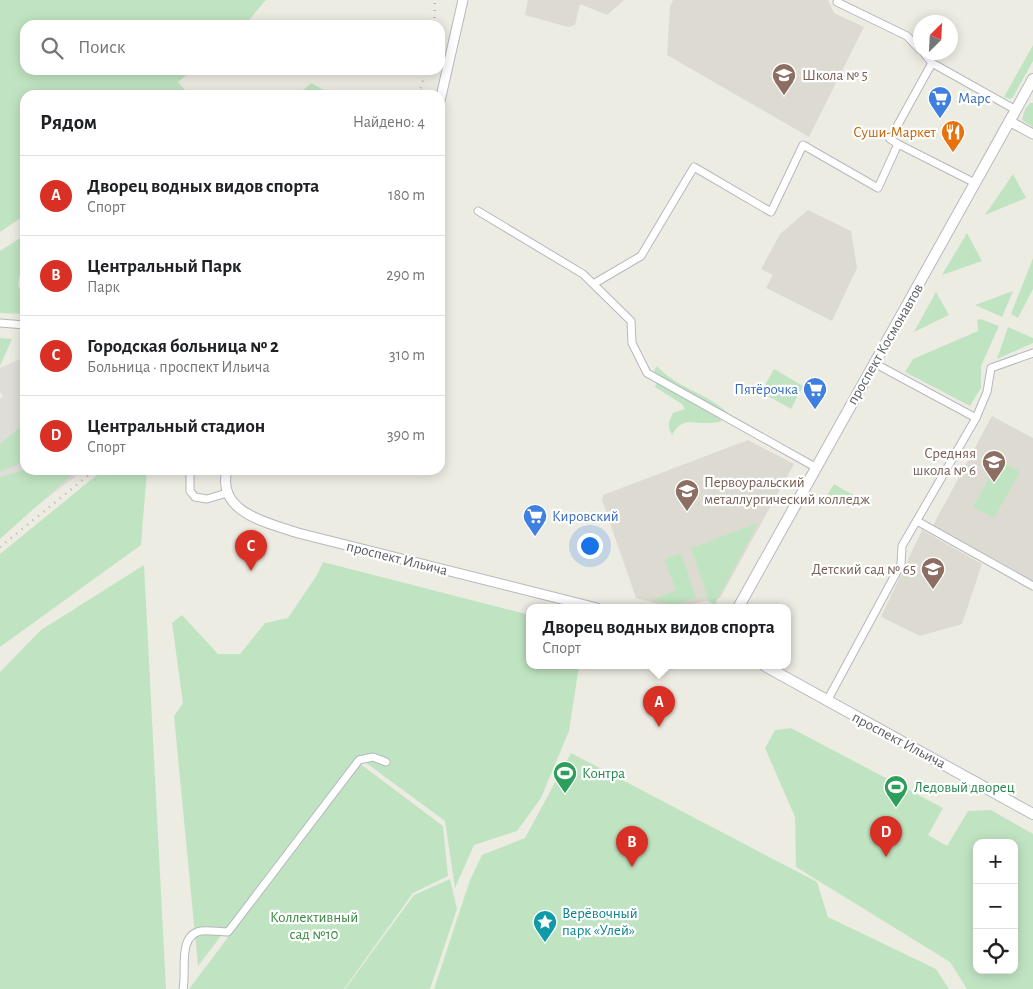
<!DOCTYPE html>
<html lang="ru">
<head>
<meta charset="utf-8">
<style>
  :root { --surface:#fff; --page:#f2f2f2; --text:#202124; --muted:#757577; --line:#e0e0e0; --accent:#d93025 }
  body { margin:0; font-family:"Alegreya Sans",sans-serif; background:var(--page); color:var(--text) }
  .controls { position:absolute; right:15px; bottom:15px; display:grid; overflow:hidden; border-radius:10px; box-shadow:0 2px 12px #0003 }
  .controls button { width:45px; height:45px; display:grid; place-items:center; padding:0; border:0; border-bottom:1px solid var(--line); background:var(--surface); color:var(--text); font:25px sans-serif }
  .compass { position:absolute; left:913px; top:15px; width:45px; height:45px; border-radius:50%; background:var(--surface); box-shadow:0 2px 12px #0003; rotate:24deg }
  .you { position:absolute; left:589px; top:545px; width:18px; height:18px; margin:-12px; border:4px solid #fff; border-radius:50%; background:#1a73e8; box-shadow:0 0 0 8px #1a73e833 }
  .badge { display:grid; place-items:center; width:32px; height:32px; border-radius:50%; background:var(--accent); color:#fff; font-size:16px; font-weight:700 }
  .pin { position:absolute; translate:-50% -41px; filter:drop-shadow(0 1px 2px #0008) }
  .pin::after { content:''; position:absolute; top:26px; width:18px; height:15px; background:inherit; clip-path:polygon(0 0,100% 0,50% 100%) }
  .popup { position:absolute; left:526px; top:604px; width:265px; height:65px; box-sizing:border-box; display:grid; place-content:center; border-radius:10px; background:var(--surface); filter:drop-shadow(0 1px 4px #0005); font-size:16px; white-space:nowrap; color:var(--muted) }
  .popup b { font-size:19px; color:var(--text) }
  .popup::after { content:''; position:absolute; left:50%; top:100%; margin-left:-10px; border:10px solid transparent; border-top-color:var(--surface) }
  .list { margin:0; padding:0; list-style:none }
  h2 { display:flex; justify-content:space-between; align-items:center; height:65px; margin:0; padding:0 20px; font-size:21px }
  h2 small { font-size:16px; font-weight:400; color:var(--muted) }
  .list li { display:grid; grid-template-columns:32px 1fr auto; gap:15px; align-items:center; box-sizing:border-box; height:80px; padding:0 20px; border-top:1px solid var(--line) }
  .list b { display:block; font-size:19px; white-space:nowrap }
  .list p { margin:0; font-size:16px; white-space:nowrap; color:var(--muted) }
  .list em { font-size:16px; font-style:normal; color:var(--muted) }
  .icon { flex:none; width:28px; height:28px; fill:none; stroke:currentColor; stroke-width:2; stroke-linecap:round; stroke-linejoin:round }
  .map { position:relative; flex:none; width:1033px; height:989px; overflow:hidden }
  .search { position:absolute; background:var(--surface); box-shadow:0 2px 12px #0003; left:20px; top:20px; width:425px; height:55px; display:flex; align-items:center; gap:12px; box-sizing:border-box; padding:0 18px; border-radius:15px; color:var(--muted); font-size:19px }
  .panel { position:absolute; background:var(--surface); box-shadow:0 2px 12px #0003; left:20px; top:90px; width:425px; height:385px; border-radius:15px }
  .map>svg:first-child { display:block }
  .industrial { fill:#dfddd7 }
  .education { fill:#dddbd1 }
  .green { fill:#c0e4c2; fill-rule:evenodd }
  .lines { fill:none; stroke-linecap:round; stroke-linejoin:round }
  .minor-casing { stroke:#b5b8bd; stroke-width:9 }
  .tertiary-casing { stroke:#b5b8bd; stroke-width:11 }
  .secondary-casing { stroke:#b6b9bf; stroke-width:12 }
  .minor { stroke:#fff; stroke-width:7 }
  .tertiary { stroke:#fff; stroke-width:9 }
  .secondary { stroke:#fff; stroke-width:10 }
  .rail { stroke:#b4b5b5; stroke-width:2.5; stroke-dasharray:1 6; stroke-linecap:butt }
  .labels { text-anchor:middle; stroke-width:4.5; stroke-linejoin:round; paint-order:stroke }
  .education-label { font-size:15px; fill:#785e54; stroke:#fff; text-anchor:start }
  .shop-label { font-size:15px; fill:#366cbe; stroke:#fff; text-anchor:start }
  .food-label { font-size:15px; fill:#c56008; stroke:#fff; text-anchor:end }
  .street-label { font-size:15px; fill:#5b5e63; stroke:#fff }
  .leisure-label { font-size:15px; fill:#27864d; stroke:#fff; text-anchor:start }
  .culture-label { font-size:15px; fill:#0d838f; stroke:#fff; text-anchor:start }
  .park-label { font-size:15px; fill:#388641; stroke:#fff }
</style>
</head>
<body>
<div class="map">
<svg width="1033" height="989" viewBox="0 0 1033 989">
  <rect width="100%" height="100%" fill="#edece3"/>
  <path class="industrial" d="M 25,357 L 25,470 L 84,470 L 0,534 L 0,399 L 3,397 L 0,391 L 0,368 Z"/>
  <g class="education">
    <path d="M 528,0 L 624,0 L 607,15 L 580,4 L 575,25 L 568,27 L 525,15 Z"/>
    <path d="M 673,0 L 828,0 L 834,13 L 864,27 L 809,137 L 667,55 L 670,7 Z"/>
    <path d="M 808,210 L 851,231 L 857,268 L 832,321 L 766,288 L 773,275 L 761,269 L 780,234 Z"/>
    <path d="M 992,416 L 1033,438 L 1033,583 L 931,529 Z"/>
    <path d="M 748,440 L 794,464 L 720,598 L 673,608 L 636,598 L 602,500 L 603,495 Z"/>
    <path d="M 922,530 L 982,564 L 962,624 L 920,636 L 881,617 Z"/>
  </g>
  <g class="green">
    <path d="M 0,0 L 266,0 L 249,20 L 251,23 L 249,25 L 25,25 L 25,70 L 192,70 L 178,82 L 186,91 L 183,95 L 25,95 L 25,215 L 0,232 Z"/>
    <path d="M 1033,45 L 1033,61 L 1013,97 L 1010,99 L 1004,97 Z"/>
    <path d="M 311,83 L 327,92 L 325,95 L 298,95 Z"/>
    <path d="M 1030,103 L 1033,103 L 1033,127 L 1022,120 L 1025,109 Z"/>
    <path d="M 1013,174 L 1026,198 L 985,215 Z"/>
    <path d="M 967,233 L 982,261 L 942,275 Z"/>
    <path d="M 25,235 L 25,272 L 19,277 L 18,286 L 25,297 L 25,314 L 0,313 L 0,251 Z"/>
    <path d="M 1033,258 L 1033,289 L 1018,318 L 1011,314 Z"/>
    <path d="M 1013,291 L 1002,317 L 975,305 Z"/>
    <path d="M 936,292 L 949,315 L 914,332 Z"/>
    <path d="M 981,319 L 999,326 L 981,366 L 981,388 L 970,406 L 905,372 L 913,359 L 978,331 L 977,320 Z"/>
    <path d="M 1008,327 L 1033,338 L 1033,343 L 997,359 Z"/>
    <path d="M 0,338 L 12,339 L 0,366 Z"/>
    <path d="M 657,366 C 675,387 709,394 729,414 L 657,377 L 654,370 Z"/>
    <path d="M 774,369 L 803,386 L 791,409 L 761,392 Z"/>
    <path d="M 657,381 L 720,417 L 721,422 C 716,422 713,423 708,423 C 694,424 682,416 672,435 C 667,426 668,422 673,413 L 685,409 L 682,404 L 655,387 Z"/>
    <path d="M 25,423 L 25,461 L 0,472 L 0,444 Z"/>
    <path d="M 999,460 L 1020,472 L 994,518 L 973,507 Z"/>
    <path d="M 25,470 L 77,470 L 0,539 L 0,477 Z"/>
    <path d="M 103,470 L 147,470 L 141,545 L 0,647 L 0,554 Z"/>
    <path d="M 834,484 L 855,496 L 849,507 L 827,495 Z"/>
    <path d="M 758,523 L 715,604 L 709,602 L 691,548 Z"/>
    <path d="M 681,553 L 696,598 L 672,605 L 652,600 L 676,590 L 664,559 Z"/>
    <path d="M 323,562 L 530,615 L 530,666 L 579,666 L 569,731 L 541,798 L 517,831 L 474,845 L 455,888 L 445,821 L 358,757 L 198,966 L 174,716 L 183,703 L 172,623 L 182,615 L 218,654 L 240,654 L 265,623 L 288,618 L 317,575 Z"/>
    <path d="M 144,565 L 166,989 L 0,989 L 0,672 L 41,630 Z"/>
    <path d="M 791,728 L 943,808 L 928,835 L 947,846 L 968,811 L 991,810 L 1033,834 L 1033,989 L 967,989 L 950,962 L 796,867 L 795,817 L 765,748 L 775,730 ZM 977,843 L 1014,843 L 1014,970 L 977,970 Z"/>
    <path d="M 571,753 L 817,882 L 828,917 L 936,969 L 949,989 L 434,989 L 470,880 L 482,855 L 525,838 Z"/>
    <path d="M 359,763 L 443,826 L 448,876 L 413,893 L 344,989 L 189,989 Z"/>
    <path d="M 450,879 L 457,909 L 430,989 L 345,989 L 414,895 Z"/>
  </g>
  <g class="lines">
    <g class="minor-casing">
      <g id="minor">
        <path d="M 838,0 L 837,2 L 907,36 L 920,50"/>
        <path d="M 923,52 L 932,63 L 1016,110"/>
        <path d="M 898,144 L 890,139 L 932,63"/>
        <path d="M 478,211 L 583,274 L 631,321 L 632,343 L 647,373 L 815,467"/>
        <path d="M 595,283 L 641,256 L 694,167 L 771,212 L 803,145 L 878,188 L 898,144 L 975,183"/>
        <path d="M 0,323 L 25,325"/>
        <path d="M 874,363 L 976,418"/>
        <path d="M 190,470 L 190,491 L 195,497 L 207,499 L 227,493"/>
        <path d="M 917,521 L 1033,586"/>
        <path d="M 827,701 L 901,564 L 902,546 L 976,418 L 987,392 L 991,368 L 1033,353"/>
        <path d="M 183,989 C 187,972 177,935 201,931 C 209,930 219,932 228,932 L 359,760 L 373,757 L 386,762"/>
      </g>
    </g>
    <g class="tertiary-casing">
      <g id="tertiary">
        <path d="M 440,101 L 463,0"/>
        <path d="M 1009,121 L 1033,134"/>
        <path d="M 227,470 C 216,513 269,523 298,533 L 597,608"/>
      </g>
    </g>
    <g class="secondary-casing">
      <g id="secondary">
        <path d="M 738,608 L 1033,79"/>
        <path d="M 765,666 L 1033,814"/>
      </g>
    </g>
    <use href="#minor" class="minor"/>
    <use href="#tertiary" class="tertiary"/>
    <use href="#secondary" class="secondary"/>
    <g class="rail">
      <path d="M 434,25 L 435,0"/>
      <path d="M 419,95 L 426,70"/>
      <path d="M 0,547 L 95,470"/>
    </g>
  </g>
  <defs>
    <g id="school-pin" transform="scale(1.25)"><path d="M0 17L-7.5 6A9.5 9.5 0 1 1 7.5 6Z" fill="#8d6e63" stroke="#fff"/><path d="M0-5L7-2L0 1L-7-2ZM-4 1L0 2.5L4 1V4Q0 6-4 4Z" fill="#fff"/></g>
    <g id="supermarket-pin" transform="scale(1.25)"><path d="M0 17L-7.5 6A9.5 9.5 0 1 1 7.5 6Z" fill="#3f7fe0" stroke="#fff"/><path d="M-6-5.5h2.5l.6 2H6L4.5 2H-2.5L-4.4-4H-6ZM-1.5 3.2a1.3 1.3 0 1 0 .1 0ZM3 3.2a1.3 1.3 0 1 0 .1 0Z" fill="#fff"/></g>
    <g id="restaurant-pin" transform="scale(1.25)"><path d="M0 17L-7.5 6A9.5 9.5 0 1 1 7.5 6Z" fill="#e8710a" stroke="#fff"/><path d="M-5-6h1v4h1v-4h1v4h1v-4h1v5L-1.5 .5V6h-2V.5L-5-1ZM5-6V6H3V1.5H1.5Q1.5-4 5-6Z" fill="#fff"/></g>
    <g id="university-pin" transform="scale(1.25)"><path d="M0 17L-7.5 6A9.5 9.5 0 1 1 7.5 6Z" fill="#8d6e63" stroke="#fff"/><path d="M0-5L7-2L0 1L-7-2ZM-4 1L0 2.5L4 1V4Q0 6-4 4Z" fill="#fff"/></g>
    <g id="stadium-pin" transform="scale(1.25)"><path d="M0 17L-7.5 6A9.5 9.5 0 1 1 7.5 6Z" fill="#2e9e5b" stroke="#fff"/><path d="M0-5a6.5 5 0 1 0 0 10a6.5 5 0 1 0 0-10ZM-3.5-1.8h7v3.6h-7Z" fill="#fff"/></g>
    <g id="sight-pin" transform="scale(1.25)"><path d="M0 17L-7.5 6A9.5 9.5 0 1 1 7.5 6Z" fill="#0f9aa8" stroke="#fff"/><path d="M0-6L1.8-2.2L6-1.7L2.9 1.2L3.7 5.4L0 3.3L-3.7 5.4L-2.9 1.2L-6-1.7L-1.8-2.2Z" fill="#fff"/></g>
  </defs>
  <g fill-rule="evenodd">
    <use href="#school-pin" x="784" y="75"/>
    <use href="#supermarket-pin" x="940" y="98"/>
    <use href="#restaurant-pin" x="953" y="132"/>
    <use href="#supermarket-pin" x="815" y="389"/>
    <use href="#school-pin" x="994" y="462"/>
    <use href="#university-pin" x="687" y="491"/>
    <use href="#supermarket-pin" x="535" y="516"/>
    <use href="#school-pin" x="933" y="569"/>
    <use href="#stadium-pin" x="565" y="773"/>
    <use href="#stadium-pin" x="896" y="787"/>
    <use href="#sight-pin" x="545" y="922"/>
  </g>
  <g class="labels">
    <g class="education-label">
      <text x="802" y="80">Школа № 5</text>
      <text x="976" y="458" text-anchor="end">Средняя<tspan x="976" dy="17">школа № 6</tspan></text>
      <text x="704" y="487">Первоуральский<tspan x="704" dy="17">металлургический колледж</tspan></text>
      <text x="916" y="574" text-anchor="end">Детский сад № 65</text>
    </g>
    <g class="shop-label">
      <text x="958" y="103">Марс</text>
      <text x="798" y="394" text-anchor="end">Пятёрочка</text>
      <text x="552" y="521">Кировский</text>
    </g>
    <g class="food-label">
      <text x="936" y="137">Суши-Маркет</text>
    </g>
    <g class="street-label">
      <text transform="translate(885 344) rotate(-60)" y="5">проспект Космонавтов</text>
      <text transform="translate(397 558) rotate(14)" y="5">проспект Ильича</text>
      <text transform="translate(899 740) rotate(28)" y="5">проспект Ильича</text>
    </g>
    <g class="leisure-label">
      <text x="582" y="778">Контра</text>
      <text x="914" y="792">Ледовый дворец</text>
    </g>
    <g class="culture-label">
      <text x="562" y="918">Верёвочный<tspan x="562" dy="17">парк «Улей»</tspan></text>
    </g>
    <g class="park-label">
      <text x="314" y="922">Коллективный<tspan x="314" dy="17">сад №10</tspan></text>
    </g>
  </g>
</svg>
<div class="controls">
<button>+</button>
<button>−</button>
<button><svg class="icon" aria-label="locate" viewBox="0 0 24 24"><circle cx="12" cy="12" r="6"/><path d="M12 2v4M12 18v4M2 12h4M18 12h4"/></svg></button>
</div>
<svg class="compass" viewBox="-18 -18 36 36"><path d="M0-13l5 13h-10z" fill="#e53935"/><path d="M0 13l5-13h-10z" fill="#757577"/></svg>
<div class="you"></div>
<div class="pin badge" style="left:659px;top:727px">A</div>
<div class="popup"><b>Дворец водных видов спорта</b>Спорт</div>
<div class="pin badge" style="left:632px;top:867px">B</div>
<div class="pin badge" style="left:251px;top:571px">C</div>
<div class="pin badge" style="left:886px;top:857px">D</div>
<div class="search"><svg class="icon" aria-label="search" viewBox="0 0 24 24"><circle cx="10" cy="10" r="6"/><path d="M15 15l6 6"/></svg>Поиск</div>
<section class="panel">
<h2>Рядом<small>Найдено: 4</small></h2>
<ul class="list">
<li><span class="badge">A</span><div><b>Дворец водных видов спорта</b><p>Спорт</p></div><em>180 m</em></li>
<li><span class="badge">B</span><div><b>Центральный Парк</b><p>Парк</p></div><em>290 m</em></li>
<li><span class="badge">C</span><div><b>Городская больница № 2</b><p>Больница · проспект Ильича</p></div><em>310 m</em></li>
<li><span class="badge">D</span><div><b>Центральный стадион</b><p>Спорт</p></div><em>390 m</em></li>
</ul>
</section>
</div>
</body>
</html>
